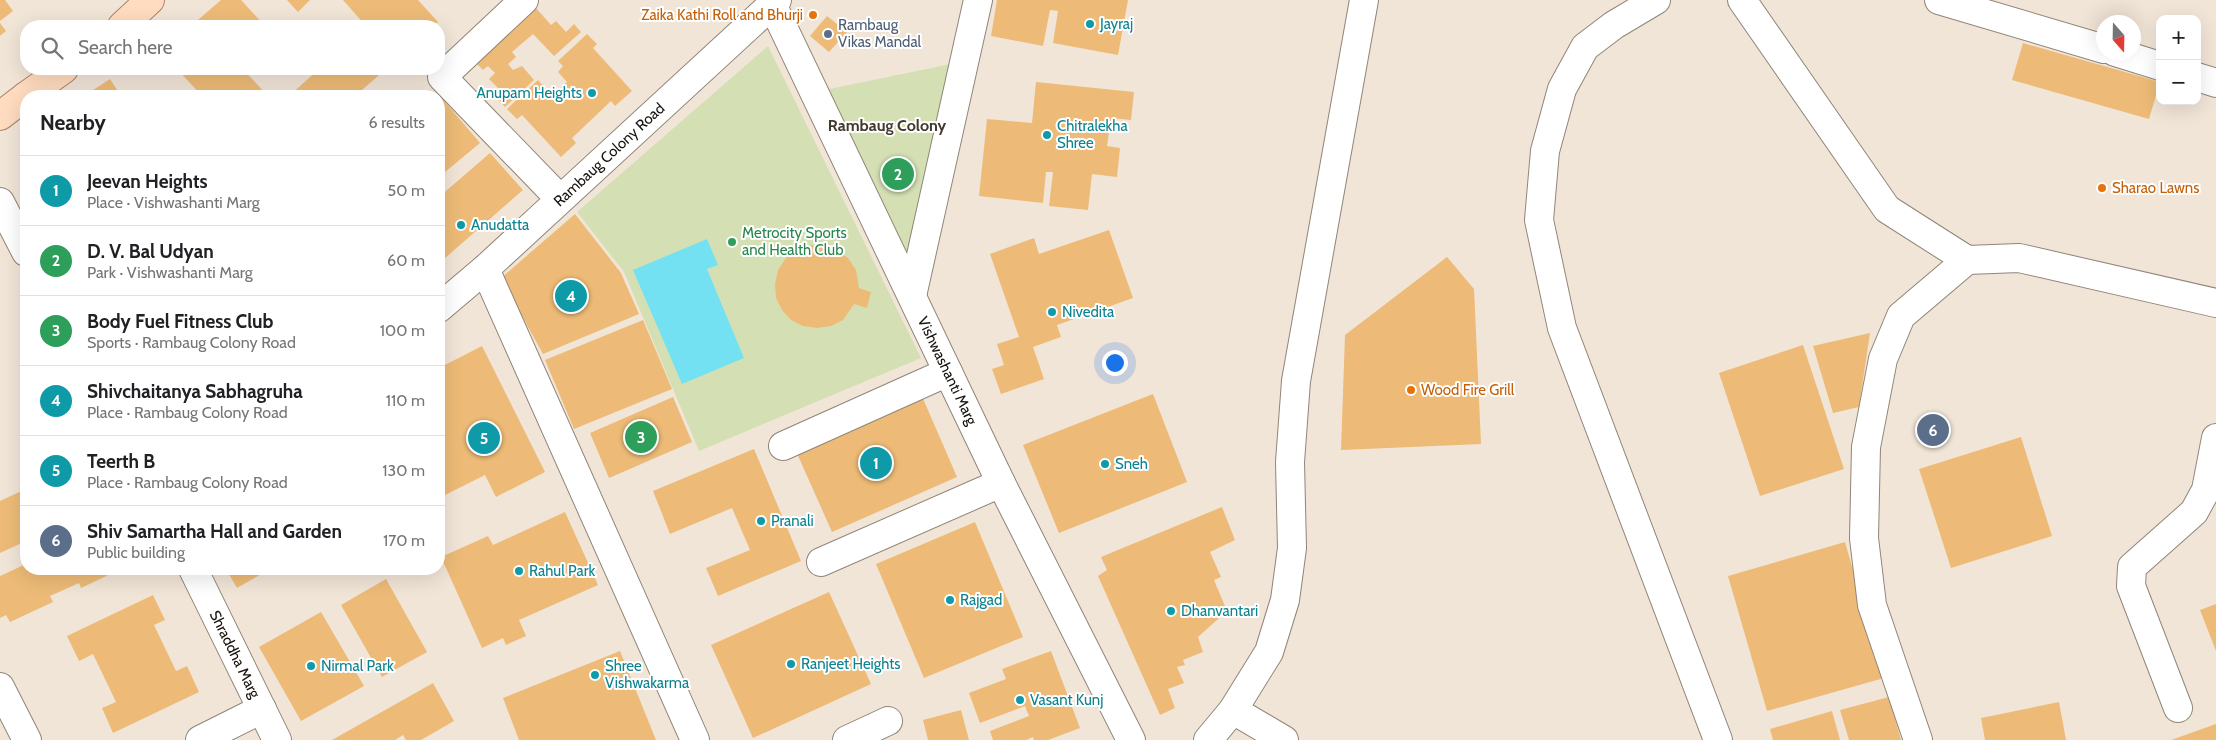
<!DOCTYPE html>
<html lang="en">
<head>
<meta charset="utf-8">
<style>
  :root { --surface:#fff; --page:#f2f2f2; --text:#202124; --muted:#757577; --line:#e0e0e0; --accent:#2563eb }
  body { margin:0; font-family:Cabin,sans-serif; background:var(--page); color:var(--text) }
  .controls { position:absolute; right:15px; top:15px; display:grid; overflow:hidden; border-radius:10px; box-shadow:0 5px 20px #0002 }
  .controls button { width:45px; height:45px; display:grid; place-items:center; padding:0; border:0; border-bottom:1px solid var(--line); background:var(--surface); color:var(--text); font:25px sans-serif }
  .compass { position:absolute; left:2096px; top:15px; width:45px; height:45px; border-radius:50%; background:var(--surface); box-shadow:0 5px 20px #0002; rotate:160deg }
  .you { position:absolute; left:1114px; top:362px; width:18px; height:18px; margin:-12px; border:4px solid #fff; border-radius:50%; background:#1a73e8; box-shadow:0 0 0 8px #1a73e833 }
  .badge { display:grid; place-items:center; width:32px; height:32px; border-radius:50%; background:var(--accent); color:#fff; font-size:16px; font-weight:700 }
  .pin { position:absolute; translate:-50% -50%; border:2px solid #fff; box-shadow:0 1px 5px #0006 }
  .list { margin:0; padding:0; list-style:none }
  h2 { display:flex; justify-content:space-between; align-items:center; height:65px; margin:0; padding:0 20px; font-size:21px }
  h2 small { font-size:16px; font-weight:400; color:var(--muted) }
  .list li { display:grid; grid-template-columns:32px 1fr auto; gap:15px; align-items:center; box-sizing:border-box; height:70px; padding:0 20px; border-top:1px solid var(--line) }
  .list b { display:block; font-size:19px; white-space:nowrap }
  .list p { margin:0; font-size:16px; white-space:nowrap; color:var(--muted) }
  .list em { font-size:16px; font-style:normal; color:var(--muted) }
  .icon { flex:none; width:28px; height:28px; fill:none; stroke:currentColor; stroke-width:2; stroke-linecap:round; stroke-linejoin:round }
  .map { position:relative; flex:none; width:2216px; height:740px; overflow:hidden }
  .search { position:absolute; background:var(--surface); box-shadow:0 5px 20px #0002; left:20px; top:20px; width:425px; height:55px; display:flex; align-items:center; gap:12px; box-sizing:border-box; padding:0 18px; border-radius:20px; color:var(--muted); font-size:19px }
  .panel { position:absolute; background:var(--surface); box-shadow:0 5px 20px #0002; left:20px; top:90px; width:425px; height:485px; border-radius:20px }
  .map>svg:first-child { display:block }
  .green { fill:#d4e0b3 }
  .water { fill:#74e1f2 }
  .building { fill:#edbb77 }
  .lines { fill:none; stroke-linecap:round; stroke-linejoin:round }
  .minor-casing { stroke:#908578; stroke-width:30 }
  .major-casing { stroke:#ae8565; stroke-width:30 }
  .minor { stroke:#fff; stroke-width:28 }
  .major { stroke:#ffdbbf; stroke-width:28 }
  .food-dot { fill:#e8710a; stroke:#fff; stroke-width:2 }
  .culture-dot { fill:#0f9aa8; stroke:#fff; stroke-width:2 }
  .service-dot { fill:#5c6f8a; stroke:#fff; stroke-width:2 }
  .leisure-dot { fill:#2e9e5b; stroke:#fff; stroke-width:2 }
  .labels { text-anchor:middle; stroke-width:4; stroke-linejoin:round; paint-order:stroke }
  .food-label { font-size:15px; fill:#c56008; stroke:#fff; text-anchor:start }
  .culture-label { font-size:15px; fill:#0d838f; stroke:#fff; text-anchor:start }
  .service-label { font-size:15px; fill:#4e5e75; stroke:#fff; text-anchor:start }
  .street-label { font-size:15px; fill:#17130e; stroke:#fff }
  .leisure-label { font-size:15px; fill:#27864d; stroke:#fff; text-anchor:start }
  .neighbourhood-label { font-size:16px; font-weight:bold; fill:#433a2e; stroke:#fff }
</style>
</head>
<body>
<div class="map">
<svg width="2216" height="740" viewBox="0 0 2216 740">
  <rect width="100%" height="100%" fill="#f1e5d7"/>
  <g class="green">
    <path d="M 768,46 L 921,358 L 699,451 L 624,272 L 577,212 Z"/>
    <path d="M 951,64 L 908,259 L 829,89 Z"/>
  </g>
  <path class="water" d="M 707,239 L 718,265 L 707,269 L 744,358 L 682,384 L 633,270 Z"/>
  <g class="building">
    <path d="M 0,0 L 5,0 L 13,11 L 0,21 Z"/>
    <path d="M 221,0 L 241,0 L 265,26 L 191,26 Z"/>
    <path d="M 287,0 L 310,0 L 298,12 Z"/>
    <path d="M 343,0 L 418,0 L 438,22 L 433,26 L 366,26 Z"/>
    <path d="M 997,0 L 1128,0 L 1118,55 L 1053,43 L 1058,11 L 1050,10 L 1043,46 L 991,36 Z"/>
    <path d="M 536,8 L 551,25 L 556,21 L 566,32 L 574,24 L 581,32 L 554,56 L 533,34 L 512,52 L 516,57 L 508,64 L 513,70 L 522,66 L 534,80 L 505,107 L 493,93 L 498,88 L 489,79 L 495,73 L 488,66 L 483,70 L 471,58 L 513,29 Z"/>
    <path d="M 827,16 L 847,32 L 829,52 L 810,36 Z"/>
    <path d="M 0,23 L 6,31 L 0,36 Z"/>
    <path d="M 587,34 L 597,44 L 593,48 L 632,91 L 615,106 L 611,101 L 572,138 L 576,143 L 561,157 L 522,115 L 517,119 L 507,109 L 538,80 L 552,96 L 567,82 L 558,72 L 563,66 L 558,61 Z"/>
    <path d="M 2023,43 L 2160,82 L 2149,119 L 2012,80 Z"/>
    <path d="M 177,69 L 243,69 L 268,96 L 202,96 Z"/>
    <path d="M 319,69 L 386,69 L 355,96 L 289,96 Z"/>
    <path d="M 110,79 L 121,96 L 84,96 Z"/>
    <path d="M 1036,82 L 1134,92 L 1131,120 L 1111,118 L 1107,146 L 1120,148 L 1117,177 L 1092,174 L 1088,210 L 1049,206 L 1053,172 L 1046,172 L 1043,203 L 979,196 L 987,119 L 1032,123 Z"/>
    <path d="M 440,96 L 480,143 L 439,177 L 439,97 Z"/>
    <path d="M 490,153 L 523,190 L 444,259 L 439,254 L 439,197 Z"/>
    <path d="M 575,214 L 621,273 L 639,314 L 543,354 L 501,278 Z"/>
    <path d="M 1109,230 L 1133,298 L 1057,325 L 1061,337 L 1033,347 L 1044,379 L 1001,394 L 992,369 L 1004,365 L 997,344 L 1019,337 L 990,254 L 1034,238 L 1039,254 Z"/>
    <path d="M 810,245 L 824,245 L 837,250 L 848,258 L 856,270 L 859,288 L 871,292 L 867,308 L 854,304 L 843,320 L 831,326 L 817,328 L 803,326 L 791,320 L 782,310 L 776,298 L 775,284 L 778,270 L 786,258 L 797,249 Z"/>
    <path d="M 1447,257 L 1474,289 L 1481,444 L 1341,450 L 1345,335 Z"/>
    <path d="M 643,320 L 672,389 L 574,429 L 545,360 Z"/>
    <path d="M 1870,333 L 1859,407 L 1833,413 L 1813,346 Z"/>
    <path d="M 1803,345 L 1844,469 L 1760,496 L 1719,373 Z"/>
    <path d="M 482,346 L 545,472 L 496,497 L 485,475 L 439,498 L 439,405 L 445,402 L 439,390 L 439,368 Z"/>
    <path d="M 921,394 L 957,477 L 832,532 L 795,449 Z"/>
    <path d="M 1153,394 L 1187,482 L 1059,533 L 1023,445 Z"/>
    <path d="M 673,397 L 692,442 L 609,478 L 590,433 Z"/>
    <path d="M 2021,437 L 2052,536 L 1951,568 L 1919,469 Z"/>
    <path d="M 754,449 L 801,561 L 718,596 L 706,568 L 750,550 L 732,508 L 670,534 L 653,491 Z"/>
    <path d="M 26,489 L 26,541 L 0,553 L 0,501 Z"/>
    <path d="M 1222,507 L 1235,540 L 1210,552 L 1221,577 L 1214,580 L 1227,611 L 1198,637 L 1203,652 L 1183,660 L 1185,665 L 1177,667 L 1184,683 L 1168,689 L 1175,708 L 1160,715 L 1098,576 L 1107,570 L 1101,557 Z"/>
    <path d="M 565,512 L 598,585 L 519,620 L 526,636 L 506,645 L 503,638 L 482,648 L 441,557 L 488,536 L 493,545 Z"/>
    <path d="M 975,522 L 1023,637 L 924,678 L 876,564 Z"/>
    <path d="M 1845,542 L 1884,678 L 1767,711 L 1728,576 Z"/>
    <path d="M 26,564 L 26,569 L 121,569 L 81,588 L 79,583 L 50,596 L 53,602 L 10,622 L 6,615 L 0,618 L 0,576 Z"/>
    <path d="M 226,569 L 270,569 L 237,588 Z"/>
    <path d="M 386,579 L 427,652 L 382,677 L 341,605 Z"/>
    <path d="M 829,592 L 871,684 L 753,738 L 711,645 Z"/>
    <path d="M 153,595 L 165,620 L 154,625 L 176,671 L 187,666 L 199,692 L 113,733 L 102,708 L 116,702 L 93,654 L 79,661 L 67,636 Z"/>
    <path d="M 2216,604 L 2216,651 L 2200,610 Z"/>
    <path d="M 321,612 L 364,686 L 301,721 L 259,647 Z"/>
    <path d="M 620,651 L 656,740 L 519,740 L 503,698 Z"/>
    <path d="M 1051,651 L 1080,728 L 1048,740 L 1034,740 L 1033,737 L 1026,740 L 993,740 L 990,731 L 1029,716 L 1025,706 L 980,723 L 969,693 L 1006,679 L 1002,669 Z"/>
    <path d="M 433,683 L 454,721 L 421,740 L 406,740 L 403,735 L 395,740 L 332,740 Z"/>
    <path d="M 1889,697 L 1901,740 L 1849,740 L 1840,710 Z"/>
    <path d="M 2059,702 L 2066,740 L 1985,740 L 1981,718 Z"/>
    <path d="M 961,710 L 969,740 L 928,740 L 923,720 Z"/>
    <path d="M 1832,711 L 1840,740 L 1773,740 L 1770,729 Z"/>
    <path d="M 2216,724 L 2216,740 L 2171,740 Z"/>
  </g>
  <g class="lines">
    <g class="minor-casing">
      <g id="minor">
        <path d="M 524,0 L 442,77 L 560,199"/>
        <path id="s1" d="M 770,0 L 1001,483 L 1131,740"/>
        <path d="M 1656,0 L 1614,25 L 1585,47 L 1562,89 L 1545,151 L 1539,220 L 1562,328 L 1718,740"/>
        <path d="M 1742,0 L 1887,209 L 1967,260 L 2019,258 L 2216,303"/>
        <path d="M 1939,0 L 2104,49"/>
        <path d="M 2115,52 L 2160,66"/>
        <path d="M 2197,77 L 2216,83"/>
        <path d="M 0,202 L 26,252"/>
        <path d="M 485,269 L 695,740"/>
        <path d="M 912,296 L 978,0"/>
        <path id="s2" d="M 439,308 L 485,269 L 777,0"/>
        <path d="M 783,446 L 948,372"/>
        <path d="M 821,562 L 1001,483"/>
        <path id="s3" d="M 193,569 L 277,740"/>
        <path d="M 0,687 L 27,740"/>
        <path d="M 2178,708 L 2131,586 L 2132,567 L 2194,512 L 2206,490 L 2216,438"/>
        <path d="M 1233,710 L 1284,740"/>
        <path d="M 200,740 L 262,709"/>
        <path d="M 847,740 L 888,721"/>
        <path d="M 1208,740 L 1233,710 L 1269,652 L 1285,600 L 1292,548 L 1290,462 L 1296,381 L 1364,0"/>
        <path d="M 1918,740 L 1872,605 L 1864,538 L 1866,447 L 1883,359 L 1901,316 L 1967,260"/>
      </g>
    </g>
    <g class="major-casing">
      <g id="major">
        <path d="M 122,26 L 150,0"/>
        <path d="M 26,96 L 64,69"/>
        <path d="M 0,116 L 26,96"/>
      </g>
    </g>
    <use href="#minor" class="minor"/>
    <use href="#major" class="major"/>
  </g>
  <g class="food-dot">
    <circle cx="813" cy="15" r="5"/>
    <circle cx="2102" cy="188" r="5"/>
    <circle cx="1411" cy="390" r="5"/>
  </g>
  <g class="culture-dot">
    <circle cx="1090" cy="24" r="5"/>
    <circle cx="592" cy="93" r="5"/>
    <circle cx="1047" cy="135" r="5"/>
    <circle cx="461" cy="225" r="5"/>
    <circle cx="1052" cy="312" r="5"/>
    <circle cx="1105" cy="464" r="5"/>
    <circle cx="761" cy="521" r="5"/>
    <circle cx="519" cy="571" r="5"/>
    <circle cx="950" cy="600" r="5"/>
    <circle cx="1171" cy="611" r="5"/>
    <circle cx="791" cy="664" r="5"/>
    <circle cx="311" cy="666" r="5"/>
    <circle cx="595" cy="675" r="5"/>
    <circle cx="1020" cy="700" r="5"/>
  </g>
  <circle class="service-dot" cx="828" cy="34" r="5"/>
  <circle class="leisure-dot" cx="732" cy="242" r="5"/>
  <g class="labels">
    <g class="food-label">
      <text x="803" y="20" text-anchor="end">Zaika Kathi Roll and Bhurji</text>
      <text x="2112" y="193">Sharao Lawns</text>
      <text x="1421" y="395">Wood Fire Grill</text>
    </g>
    <g class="culture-label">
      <text x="1100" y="29">Jayraj</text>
      <text x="582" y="98" text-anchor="end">Anupam Heights</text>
      <text x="1057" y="131">Chitralekha<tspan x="1057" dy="17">Shree</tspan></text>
      <text x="471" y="230">Anudatta</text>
      <text x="1062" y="317">Nivedita</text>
      <text x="1115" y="469">Sneh</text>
      <text x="771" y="526">Pranali</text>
      <text x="529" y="576">Rahul Park</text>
      <text x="960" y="605">Rajgad</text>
      <text x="1181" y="616">Dhanvantari</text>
      <text x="801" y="669">Ranjeet Heights</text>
      <text x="321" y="671">Nirmal Park</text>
      <text x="605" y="671">Shree<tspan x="605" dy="17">Vishwakarma</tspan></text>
      <text x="1030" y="705">Vasant Kunj</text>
    </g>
    <g class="service-label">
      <text x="838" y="30">Rambaug<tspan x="838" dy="17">Vikas Mandal</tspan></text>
    </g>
    <g class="street-label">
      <text dy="5" stroke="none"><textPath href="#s2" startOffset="229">Rambaug Colony Road</textPath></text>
      <text dy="5" stroke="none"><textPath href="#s1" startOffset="411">Vishwashanti Marg</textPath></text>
      <text dy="5" stroke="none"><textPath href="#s3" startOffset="95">Shraddha Marg</textPath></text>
    </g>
    <g class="leisure-label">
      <text x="742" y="238">Metrocity Sports<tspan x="742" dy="17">and Health Club</tspan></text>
    </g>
    <g class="neighbourhood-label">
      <text x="887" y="131">Rambaug Colony</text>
    </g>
  </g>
</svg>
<div class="controls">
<button>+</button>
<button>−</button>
</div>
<svg class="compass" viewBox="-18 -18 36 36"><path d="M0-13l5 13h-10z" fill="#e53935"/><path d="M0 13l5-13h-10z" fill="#757577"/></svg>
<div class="you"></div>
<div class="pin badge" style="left:876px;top:463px;background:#0f9aa8">1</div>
<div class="pin badge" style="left:898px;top:174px;background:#2e9e5b">2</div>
<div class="pin badge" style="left:641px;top:437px;background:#2e9e5b">3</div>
<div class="pin badge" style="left:571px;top:296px;background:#0f9aa8">4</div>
<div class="pin badge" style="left:484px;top:438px;background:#0f9aa8">5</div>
<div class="pin badge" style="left:1933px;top:430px;background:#5c6f8a">6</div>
<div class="search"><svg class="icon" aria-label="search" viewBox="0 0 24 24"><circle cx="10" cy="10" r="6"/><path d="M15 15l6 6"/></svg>Search here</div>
<section class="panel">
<h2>Nearby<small>6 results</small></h2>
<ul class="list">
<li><span class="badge" style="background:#0f9aa8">1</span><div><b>Jeevan Heights</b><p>Place · Vishwashanti Marg</p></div><em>50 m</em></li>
<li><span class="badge" style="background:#2e9e5b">2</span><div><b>D. V. Bal Udyan</b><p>Park · Vishwashanti Marg</p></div><em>60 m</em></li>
<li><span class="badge" style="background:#2e9e5b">3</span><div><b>Body Fuel Fitness Club</b><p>Sports · Rambaug Colony Road</p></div><em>100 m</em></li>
<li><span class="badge" style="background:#0f9aa8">4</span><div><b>Shivchaitanya Sabhagruha</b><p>Place · Rambaug Colony Road</p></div><em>110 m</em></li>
<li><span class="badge" style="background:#0f9aa8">5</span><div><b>Teerth B</b><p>Place · Rambaug Colony Road</p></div><em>130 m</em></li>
<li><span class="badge" style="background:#5c6f8a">6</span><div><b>Shiv Samartha Hall and Garden</b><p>Public building</p></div><em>170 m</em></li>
</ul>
</section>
</div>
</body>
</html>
